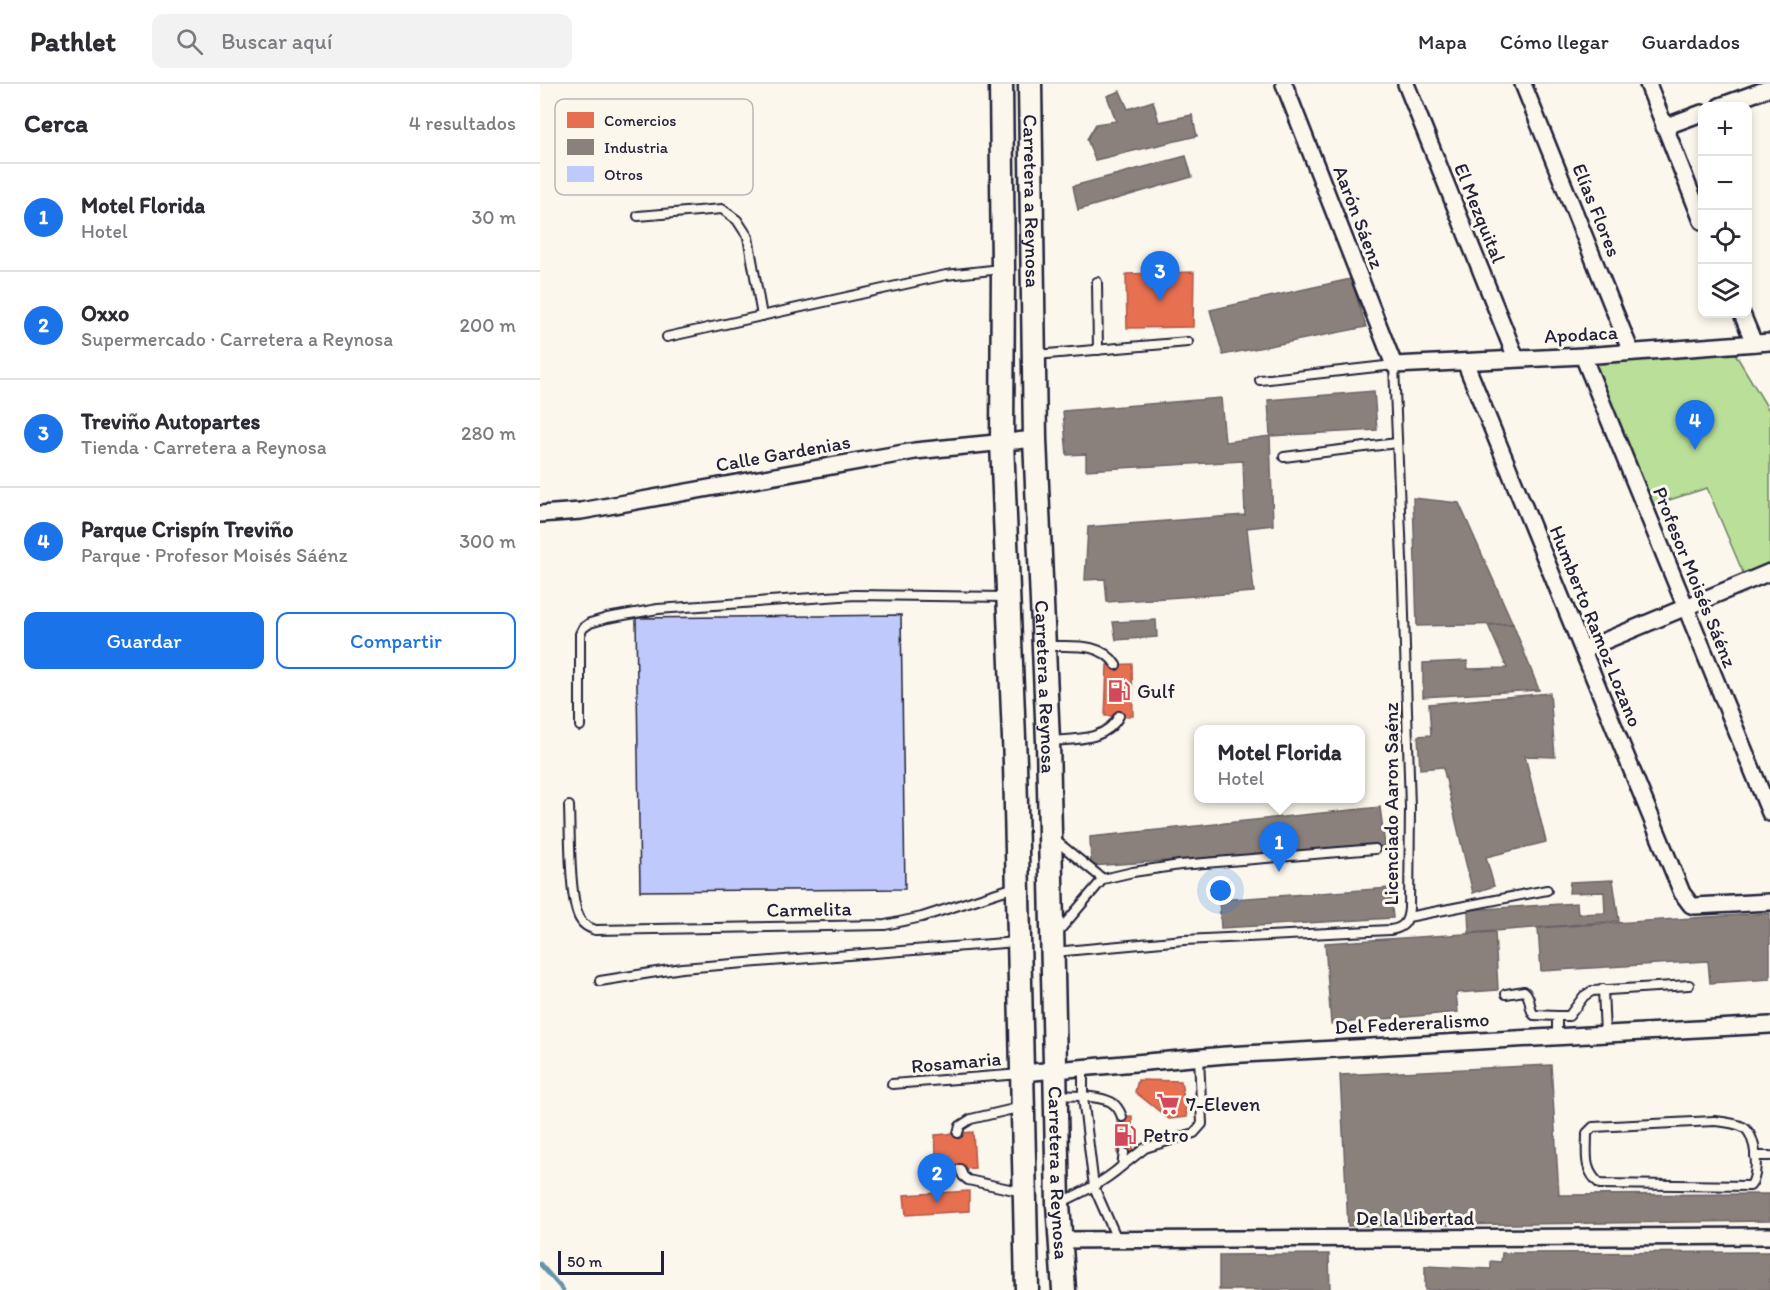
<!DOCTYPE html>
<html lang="es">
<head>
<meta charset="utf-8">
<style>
  :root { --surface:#fff; --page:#f2f2f3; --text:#2b2b33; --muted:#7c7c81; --line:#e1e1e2; --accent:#1a73e8 }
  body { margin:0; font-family:Itim,sans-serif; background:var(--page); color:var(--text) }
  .controls { position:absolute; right:18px; top:18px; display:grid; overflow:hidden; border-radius:12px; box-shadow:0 3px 9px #0003 }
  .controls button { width:54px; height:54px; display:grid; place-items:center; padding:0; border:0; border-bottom:2px solid var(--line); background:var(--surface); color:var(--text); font:30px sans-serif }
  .scale { position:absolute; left:18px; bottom:15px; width:106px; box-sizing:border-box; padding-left:6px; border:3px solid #22223b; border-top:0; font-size:16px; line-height:21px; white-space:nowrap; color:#22223b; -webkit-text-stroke:4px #fbf7ec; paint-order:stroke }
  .you { position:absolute; left:681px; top:807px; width:21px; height:21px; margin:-15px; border:4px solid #fff; border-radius:50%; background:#1a73e8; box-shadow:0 0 0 9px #1a73e833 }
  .badge { display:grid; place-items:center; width:39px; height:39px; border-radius:50%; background:var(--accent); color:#fff; font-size:20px; font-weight:700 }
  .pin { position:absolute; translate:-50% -50px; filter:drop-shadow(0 2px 3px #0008) }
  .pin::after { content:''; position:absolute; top:32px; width:21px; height:18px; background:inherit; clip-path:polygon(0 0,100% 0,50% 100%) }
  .popup { position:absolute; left:654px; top:641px; width:171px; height:78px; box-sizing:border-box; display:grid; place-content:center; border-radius:12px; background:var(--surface); filter:drop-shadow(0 2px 4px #0005); font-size:20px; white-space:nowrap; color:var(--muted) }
  .popup b { font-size:22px; color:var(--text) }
  .popup::after { content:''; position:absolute; left:50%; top:100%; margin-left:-12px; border:12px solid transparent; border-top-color:var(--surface) }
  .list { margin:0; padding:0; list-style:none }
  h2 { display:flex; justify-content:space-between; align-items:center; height:78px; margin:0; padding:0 24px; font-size:26px }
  h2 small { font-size:20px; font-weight:400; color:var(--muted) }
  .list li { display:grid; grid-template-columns:39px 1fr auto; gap:18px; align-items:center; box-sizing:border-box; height:108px; padding:0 24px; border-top:2px solid var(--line) }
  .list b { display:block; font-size:22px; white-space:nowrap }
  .list p { margin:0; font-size:20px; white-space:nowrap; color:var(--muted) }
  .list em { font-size:20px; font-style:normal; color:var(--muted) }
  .actions { display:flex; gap:12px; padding:18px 24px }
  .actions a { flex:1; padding:14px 0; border:2px solid var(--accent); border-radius:12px; text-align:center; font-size:21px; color:var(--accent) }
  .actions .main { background:var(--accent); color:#fff }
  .icon { flex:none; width:33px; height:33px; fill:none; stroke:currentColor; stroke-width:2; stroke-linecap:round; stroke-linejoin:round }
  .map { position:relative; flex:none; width:1230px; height:1206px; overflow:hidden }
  header { display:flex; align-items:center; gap:36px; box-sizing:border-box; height:84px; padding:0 30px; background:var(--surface); border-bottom:2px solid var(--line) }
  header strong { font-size:28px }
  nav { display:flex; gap:33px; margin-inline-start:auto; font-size:21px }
  .search { width:420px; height:54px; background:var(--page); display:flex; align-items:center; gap:15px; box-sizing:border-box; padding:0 21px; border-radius:12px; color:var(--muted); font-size:22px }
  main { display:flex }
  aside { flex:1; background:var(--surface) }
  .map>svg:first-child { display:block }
  .green { fill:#badf99; stroke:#6e806a; stroke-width:1.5 }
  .shops { fill:#e76f51; stroke:#ac584a; stroke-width:1.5 }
  .industry { fill:#8a817c; stroke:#6b6468; stroke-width:1.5 }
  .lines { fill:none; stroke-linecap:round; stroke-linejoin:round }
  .stream { stroke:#6592aa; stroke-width:4.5 }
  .building { fill:#c0c9fb; stroke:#22223b; stroke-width:1.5 }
  .lane-casing { stroke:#22223b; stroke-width:12 }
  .street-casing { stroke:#22223b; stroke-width:20 }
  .primary-casing { stroke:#22223b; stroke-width:27 }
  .lane { stroke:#fbf7ec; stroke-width:8 }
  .street { stroke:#fbf7ec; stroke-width:15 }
  .primary { stroke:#fbf7ec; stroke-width:22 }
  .labels { text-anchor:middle; stroke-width:6; stroke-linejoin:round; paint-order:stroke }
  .street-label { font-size:20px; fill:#22223b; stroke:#fbf7ec }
  .poi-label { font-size:20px; fill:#22223b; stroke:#fbf7ec; text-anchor:start }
  .key { fill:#fbf7ec; stroke:#bab7b7; stroke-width:1.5 }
  .key-label { font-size:16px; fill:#22223b }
</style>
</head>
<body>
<header>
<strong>Pathlet</strong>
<div class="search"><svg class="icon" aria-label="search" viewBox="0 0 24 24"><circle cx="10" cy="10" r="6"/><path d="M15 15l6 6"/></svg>Buscar aquí</div>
<nav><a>Mapa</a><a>Cómo llegar</a><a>Guardados</a></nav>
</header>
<main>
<aside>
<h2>Cerca<small>4 resultados</small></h2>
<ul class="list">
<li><span class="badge">1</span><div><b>Motel Florida</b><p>Hotel</p></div><em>30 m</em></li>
<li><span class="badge">2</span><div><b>Oxxo</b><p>Supermercado · Carretera a Reynosa</p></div><em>200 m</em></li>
<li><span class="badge">3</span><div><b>Treviño Autopartes</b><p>Tienda · Carretera a Reynosa</p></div><em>280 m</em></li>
<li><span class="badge">4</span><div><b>Parque Crispín Treviño</b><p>Parque · Profesor Moisés Sáénz</p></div><em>300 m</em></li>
</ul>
<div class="actions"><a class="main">Guardar</a><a>Compartir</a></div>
</aside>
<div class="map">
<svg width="1230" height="1206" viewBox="0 0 1230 1206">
  <rect width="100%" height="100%" fill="#fbf7ec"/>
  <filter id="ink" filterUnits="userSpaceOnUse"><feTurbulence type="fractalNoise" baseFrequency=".0167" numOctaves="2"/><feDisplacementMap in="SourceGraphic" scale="12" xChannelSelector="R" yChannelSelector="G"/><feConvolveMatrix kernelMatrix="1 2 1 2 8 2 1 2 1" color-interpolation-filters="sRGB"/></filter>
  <g filter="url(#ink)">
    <path class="green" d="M 1190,261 L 1230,328 L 1230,487 L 1207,498 L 1167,404 L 1104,424 L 1043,272 Z"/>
    <g class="shops">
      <path d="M 654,188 L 653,243 L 587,244 L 586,190 Z"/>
      <path d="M 592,580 L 593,632 L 565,632 L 567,581 Z"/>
      <path d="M 598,996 L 641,997 L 647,1033 L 629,1035 L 595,1008 Z"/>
      <path d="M 592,1032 L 593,1069 L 577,1069 L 577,1033 Z"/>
      <path d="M 433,1048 L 435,1084 L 397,1087 L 395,1051 Z"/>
      <path d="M 429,1107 L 429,1127 L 366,1131 L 364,1111 Z"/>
    </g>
    <g class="industry">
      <path d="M 580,7 L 588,25 L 613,17 L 619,38 L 652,31 L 657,52 L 555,76 L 547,55 L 556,40 L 576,37 L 567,12 Z"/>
      <path d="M 646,72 L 652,93 L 538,126 L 533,102 Z"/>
      <path d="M 811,195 L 826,243 L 683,271 L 670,226 Z"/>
      <path d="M 834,307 L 837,346 L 730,352 L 728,316 Z"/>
      <path d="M 681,314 L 685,358 L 730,352 L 733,441 L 707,444 L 714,508 L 567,518 L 565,495 L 545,496 L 548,443 L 705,431 L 703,377 L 546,386 L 546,370 L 527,371 L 523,327 Z"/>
      <path d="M 873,414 L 919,419 L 973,540 L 877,542 Z"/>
      <path d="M 616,536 L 617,553 L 576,556 L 573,538 Z"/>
      <path d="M 973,540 L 999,606 L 883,613 L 883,579 L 927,577 L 928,585 L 967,584 L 948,541 Z"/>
      <path d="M 1010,609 L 1015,673 L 985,672 L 1006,758 L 946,773 L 954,802 L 933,809 L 903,683 L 880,685 L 878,652 L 891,651 L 889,620 Z"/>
      <path d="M 840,723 L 845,762 L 551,782 L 550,753 Z"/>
      <path d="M 1073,796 L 1079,837 L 929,849 L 928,826 L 1037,819 L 1038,830 L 1065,829 L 1064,808 L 1029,809 L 1030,798 Z"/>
      <path d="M 850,804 L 853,834 L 681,844 L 679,816 Z"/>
      <path d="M 1230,829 L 1230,895 L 1170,899 L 1168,877 L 1001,887 L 998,844 Z"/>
      <path d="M 955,848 L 958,906 L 916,909 L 918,928 L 791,940 L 785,859 Z"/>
      <path d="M 1011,981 L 1019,1111 L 1230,1110 L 1230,1137 L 808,1142 L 800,991 Z"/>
      <path d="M 1230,1168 L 1230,1206 L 885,1206 L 885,1182 L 951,1185 L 951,1177 L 961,1178 L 962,1169 Z"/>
      <path d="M 789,1170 L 790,1206 L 679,1206 L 679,1171 Z"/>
    </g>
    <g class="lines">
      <path class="stream" d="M 0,1180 L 23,1206"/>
    </g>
    <path class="building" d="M 361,531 L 365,805 L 100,807 L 96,534 Z"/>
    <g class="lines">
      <g class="lane-casing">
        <g id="lane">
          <path d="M 98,132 L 182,125 L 197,136 L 208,153 L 222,232"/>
          <path d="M 557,198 L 558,266"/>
          <path d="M 127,253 L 406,191 L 461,185"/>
          <path d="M 496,271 L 648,258"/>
          <path d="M 744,373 L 857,359"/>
          <path d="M 505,562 C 530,563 561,557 576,581"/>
          <path d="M 40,642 L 40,550 L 43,544 L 50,539 L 67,534 L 118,525 L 315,511 L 467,513"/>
          <path d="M 512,657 C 536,655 566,657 579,632"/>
          <path d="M 29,722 C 30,746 29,817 40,835 C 43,841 48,843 55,846 L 345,841 L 382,833 L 475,803"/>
          <path d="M 515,756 L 563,795"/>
          <path d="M 868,833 L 1007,806"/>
          <path d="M 518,848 L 563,795 L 593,788 L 640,781 L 835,765"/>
          <path d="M 514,868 L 644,856 L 850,846 C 864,844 868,838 869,824 L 870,723 L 863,499 L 854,281 L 720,296"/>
          <path d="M 60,897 L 142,884 L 477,858"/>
          <path d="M 1063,905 L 1065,950"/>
          <path d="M 966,910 L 984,907 C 992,913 988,924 994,931 L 1017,932 L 1017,952"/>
          <path d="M 1017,932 L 1029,932 L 1044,912 L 1052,907 L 1149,901"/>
          <path d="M 543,983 L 543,1013 L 554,1103 L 577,1155"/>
          <path d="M 352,1000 L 481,990"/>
          <path d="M 517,1011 C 532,1012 558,1011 571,1018 C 576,1021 580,1027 582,1033"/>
          <path d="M 1174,1037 C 1184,1038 1195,1039 1203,1043 C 1217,1050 1220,1092 1210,1102 L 1060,1100 C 1043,1086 1047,1070 1047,1049 L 1053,1043 Z"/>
          <path d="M 418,1049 L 420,1042 L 431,1035 L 482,1023"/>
          <path d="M 1215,1072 L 1230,1072"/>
          <path d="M 582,1082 L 605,1064 L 654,1049 L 662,1040 L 659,973"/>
          <path d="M 420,1085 L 423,1092 L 428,1096 L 483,1108"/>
          <path d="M 522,1118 C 543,1108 564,1098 582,1082 L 584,1069"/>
        </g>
      </g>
      <g class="street-casing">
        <g id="street">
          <path d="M 744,0 L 854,281 L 1043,272 L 1230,258"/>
          <path d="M 866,0 L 976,274"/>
          <path d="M 983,0 L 1091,268"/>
          <path d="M 1108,0 L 1162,137"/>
          <path d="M 1180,22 L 1227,5"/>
          <path d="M 1124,43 L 1162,29"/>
          <path d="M 1202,230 L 1214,259"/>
          <path d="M 1043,272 L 1230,729"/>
          <path d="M 925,278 L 1142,809 L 1151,821 L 1155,822 L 1230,818"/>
          <path d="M 0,430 L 41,427 L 375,367 L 495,355"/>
          <path d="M 1043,566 L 1230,488"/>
          <path d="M 482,989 L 686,971 L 1230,941"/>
          <path d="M 520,1156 L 1230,1152"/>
        </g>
      </g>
      <g class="primary-casing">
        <g id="primary">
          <path d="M 461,0 L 463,184 L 462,358 L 475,679 L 487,1206"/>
          <path id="s1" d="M 490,0 L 495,355 L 508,657 L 518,1120 L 524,1206"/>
        </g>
      </g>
      <use href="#lane" class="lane"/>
      <use href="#street" class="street"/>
      <use href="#primary" class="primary"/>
    </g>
  </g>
  <defs>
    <g id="fuel-bare" transform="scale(1.8)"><path d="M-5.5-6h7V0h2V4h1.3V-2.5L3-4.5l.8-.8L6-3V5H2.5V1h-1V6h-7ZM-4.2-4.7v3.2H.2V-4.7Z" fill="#d1495b" stroke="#fbf7ec" stroke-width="2.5" paint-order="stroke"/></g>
    <g id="supermarket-bare" transform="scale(1.8)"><path d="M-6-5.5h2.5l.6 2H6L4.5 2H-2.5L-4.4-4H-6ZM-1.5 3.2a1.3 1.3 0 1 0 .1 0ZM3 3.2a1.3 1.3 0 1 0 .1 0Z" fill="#d1495b" stroke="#fbf7ec" stroke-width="2.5" paint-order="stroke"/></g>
  </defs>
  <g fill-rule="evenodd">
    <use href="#fuel-bare" x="579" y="607"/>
    <use href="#supermarket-bare" x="628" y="1020"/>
    <use href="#fuel-bare" x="585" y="1051"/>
  </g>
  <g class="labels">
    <g class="street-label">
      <text dy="7" stroke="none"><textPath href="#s1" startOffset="117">Carretera a Reynosa</textPath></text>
      <text transform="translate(1057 126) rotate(68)" y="7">Elías Flores</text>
      <text transform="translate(940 129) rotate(68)" y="7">El Mezquital</text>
      <text transform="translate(819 133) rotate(69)" y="7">Aarón Sáenz</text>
      <text transform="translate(1041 250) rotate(-3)" y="7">Apodaca</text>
      <text transform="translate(243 369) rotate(-10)" y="7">Calle Gardenias</text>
      <text transform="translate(1155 493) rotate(68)" y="7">Profesor Moisés Sáénz</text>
      <text transform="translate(1056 542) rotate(68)" y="7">Humberto Ramoz Lozano</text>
      <text dy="7" stroke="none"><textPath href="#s1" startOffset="603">Carretera a Reynosa</textPath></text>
      <text transform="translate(851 720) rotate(-90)" y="7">Licenciado Aaron Saénz</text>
      <text transform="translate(269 825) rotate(-1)" y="7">Carmelita</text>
      <text transform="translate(872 939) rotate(-3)" y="7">Del Federeralismo</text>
      <text transform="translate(416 978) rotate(-5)" y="7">Rosamaria</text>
      <text dy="7" stroke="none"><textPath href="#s1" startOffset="1089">Carretera a Reynosa</textPath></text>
      <text x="875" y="1141">De la Libertad</text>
    </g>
    <g class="poi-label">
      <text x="597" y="614">Gulf</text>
      <text x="646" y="1027">7-Eleven</text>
      <text x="603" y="1058">Petro</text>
    </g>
  </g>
  <rect x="15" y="15" width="198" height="96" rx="9" class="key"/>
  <rect x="27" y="28" width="27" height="16" fill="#e76f51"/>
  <rect x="27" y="55" width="27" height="16" fill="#8a817c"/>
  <rect x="27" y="82" width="27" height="16" fill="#c0c9fb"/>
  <g class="key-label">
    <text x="64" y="42">Comercios</text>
    <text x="64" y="69">Industria</text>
    <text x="64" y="96">Otros</text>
  </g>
</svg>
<div class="controls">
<button>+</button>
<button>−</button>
<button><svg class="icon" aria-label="locate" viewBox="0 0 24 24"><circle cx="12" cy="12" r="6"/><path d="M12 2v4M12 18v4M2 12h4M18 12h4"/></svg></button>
<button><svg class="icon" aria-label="layers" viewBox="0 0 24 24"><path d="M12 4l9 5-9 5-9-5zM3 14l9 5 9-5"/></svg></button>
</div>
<div class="scale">50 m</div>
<div class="you"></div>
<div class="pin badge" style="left:739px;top:788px">1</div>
<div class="popup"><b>Motel Florida</b>Hotel</div>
<div class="pin badge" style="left:397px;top:1119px">2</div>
<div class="pin badge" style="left:620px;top:217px">3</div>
<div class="pin badge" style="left:1155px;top:366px">4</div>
</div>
</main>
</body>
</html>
